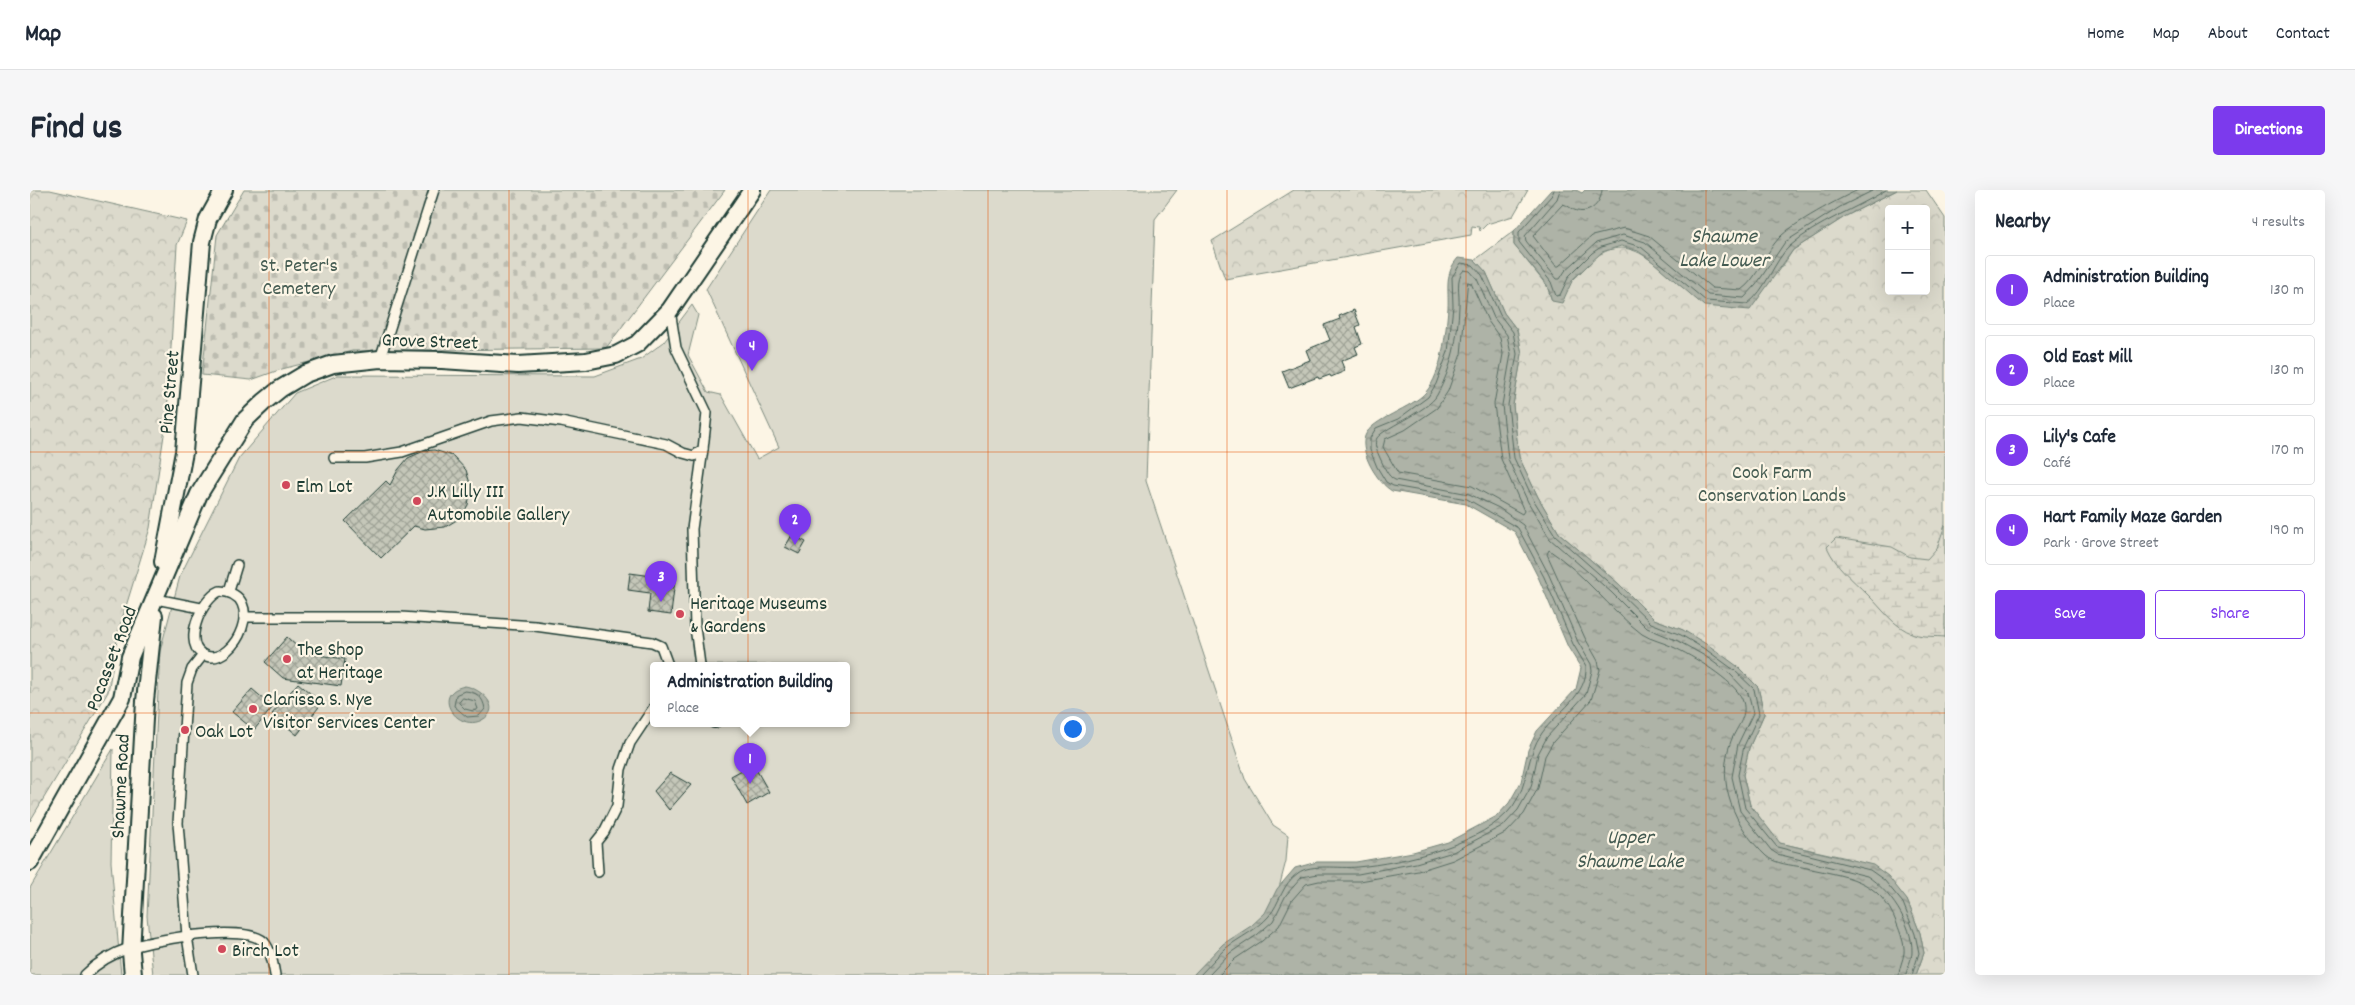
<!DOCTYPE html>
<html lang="en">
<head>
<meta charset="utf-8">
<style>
  :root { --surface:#fff; --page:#f6f6f7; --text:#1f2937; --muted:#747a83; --line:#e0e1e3; --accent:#7c3aed }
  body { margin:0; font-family:Dekko,sans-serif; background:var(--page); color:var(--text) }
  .controls { position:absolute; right:15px; top:15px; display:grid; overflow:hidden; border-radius:5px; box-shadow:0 5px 20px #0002 }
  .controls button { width:45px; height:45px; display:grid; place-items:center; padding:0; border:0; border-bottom:1px solid var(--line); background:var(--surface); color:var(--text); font:25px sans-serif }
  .you { position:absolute; left:1042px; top:538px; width:18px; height:18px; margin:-12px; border:4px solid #fff; border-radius:50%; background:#1a73e8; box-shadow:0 0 0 8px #1a73e833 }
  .badge { display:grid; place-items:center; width:32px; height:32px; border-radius:50%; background:var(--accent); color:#fff; font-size:16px; font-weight:700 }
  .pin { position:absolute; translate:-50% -41px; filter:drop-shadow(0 1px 2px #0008) }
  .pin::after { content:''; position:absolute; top:26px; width:18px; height:15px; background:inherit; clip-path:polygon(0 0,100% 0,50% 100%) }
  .popup { position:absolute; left:620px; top:472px; width:200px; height:65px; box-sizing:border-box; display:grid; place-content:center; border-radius:5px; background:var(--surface); filter:drop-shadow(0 1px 4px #0005); font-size:16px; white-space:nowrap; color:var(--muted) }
  .popup b { font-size:19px; color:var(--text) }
  .popup::after { content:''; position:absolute; left:50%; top:100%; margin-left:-10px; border:10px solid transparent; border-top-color:var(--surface) }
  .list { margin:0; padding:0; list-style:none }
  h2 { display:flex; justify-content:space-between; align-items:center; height:65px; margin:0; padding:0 20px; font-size:21px }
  h2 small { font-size:16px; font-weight:400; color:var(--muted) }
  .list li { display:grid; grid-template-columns:32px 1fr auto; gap:15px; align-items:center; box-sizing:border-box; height:70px; margin:0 10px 10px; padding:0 10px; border:1px solid var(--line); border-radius:5px }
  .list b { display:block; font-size:19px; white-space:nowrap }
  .list p { margin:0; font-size:16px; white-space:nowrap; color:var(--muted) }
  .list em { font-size:16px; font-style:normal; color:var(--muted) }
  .actions { display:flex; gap:10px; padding:15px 20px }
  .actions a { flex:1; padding:11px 0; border:1px solid var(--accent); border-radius:5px; text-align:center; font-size:18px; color:var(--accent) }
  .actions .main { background:var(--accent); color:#fff }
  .map { position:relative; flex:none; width:1915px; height:785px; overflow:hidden; border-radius:5px }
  header { display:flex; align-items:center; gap:30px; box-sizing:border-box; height:70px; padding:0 25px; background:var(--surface); border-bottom:1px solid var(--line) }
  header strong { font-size:24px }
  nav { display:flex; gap:28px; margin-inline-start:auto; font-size:18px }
  .intro { display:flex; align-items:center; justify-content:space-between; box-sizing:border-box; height:120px; padding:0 30px }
  h1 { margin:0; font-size:35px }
  .button { padding:12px 22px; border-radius:5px; background:var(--accent); color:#fff; font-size:18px; font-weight:700 }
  main { display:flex; gap:30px; padding:0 30px }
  aside { flex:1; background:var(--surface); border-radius:5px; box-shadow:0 5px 20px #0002 }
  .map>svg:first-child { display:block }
  .forest { fill:url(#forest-crowns); stroke:#7e8c80; fill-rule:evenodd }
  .wetland { fill:url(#wetland-marsh); stroke:#7e8c80 }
  .cemetery { fill:url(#cemetery-stones); stroke:#7e8c80 }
  .garden { fill:#dcdacc; stroke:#7e8c80; fill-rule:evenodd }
  .water { fill:url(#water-ripples); stroke:#758479 }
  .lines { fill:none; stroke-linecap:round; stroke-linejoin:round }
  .shore { stroke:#586c62; stroke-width:1 }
  .building { fill:url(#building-cross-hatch); stroke:#1f3d34 }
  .lane-casing { stroke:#1f3d34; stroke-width:12 }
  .street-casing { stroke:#1f3d34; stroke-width:20 }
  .lane { stroke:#fcf5e5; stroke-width:9 }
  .street { stroke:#fcf5e5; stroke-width:16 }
  .grid { fill:none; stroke:#e8590c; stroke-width:1; stroke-opacity:0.55 }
  .poi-dot { fill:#d1495b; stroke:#fcf5e5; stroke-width:2 }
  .labels { text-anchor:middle; stroke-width:4.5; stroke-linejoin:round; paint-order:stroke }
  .park-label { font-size:20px; fill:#455c52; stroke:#fcf5e5 }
  .street-label { font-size:20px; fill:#1f3d34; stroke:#fcf5e5 }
  .poi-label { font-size:20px; fill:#1f3d34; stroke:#fcf5e5; text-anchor:start }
  .water-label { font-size:21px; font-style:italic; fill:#435a51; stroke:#fcf5e5 }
</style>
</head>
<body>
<header>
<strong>Map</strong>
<nav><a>Home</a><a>Map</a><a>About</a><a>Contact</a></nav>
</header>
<div class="intro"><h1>Find us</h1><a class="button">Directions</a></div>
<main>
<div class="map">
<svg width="1915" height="785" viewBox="0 0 1915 785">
  <defs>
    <pattern id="forest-crowns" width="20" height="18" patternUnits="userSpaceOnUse" patternTransform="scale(1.25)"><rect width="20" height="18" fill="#dcdacc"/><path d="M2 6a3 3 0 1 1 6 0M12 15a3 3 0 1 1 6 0" fill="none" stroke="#bcbcb0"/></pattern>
    <pattern id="wetland-marsh" width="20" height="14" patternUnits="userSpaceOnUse" patternTransform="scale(1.25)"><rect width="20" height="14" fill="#dcdacc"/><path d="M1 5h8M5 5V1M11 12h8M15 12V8" fill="none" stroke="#bcbcb0"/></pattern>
    <pattern id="cemetery-stones" width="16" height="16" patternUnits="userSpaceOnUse" patternTransform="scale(1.25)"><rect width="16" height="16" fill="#dcdacc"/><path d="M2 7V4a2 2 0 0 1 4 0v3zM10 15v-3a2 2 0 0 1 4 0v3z" fill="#bcbcb0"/></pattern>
    <pattern id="water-ripples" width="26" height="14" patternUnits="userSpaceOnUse" patternTransform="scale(1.25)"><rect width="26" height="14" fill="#aeb3a7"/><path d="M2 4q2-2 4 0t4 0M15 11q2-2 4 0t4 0" fill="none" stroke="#8d9389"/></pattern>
    <pattern id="building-cross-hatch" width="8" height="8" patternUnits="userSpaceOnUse" patternTransform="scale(1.25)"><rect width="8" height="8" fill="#c5c7b9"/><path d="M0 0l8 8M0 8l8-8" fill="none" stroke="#9fa397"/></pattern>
  </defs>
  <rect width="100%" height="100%" fill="#fcf5e5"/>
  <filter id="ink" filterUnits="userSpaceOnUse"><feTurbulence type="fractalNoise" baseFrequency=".02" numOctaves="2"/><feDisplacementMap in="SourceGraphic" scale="10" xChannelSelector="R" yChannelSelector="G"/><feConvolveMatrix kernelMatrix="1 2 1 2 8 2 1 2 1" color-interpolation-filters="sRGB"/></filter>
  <g filter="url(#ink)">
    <g class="forest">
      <path d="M 0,0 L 20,0 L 157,31 L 147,55 L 137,225 L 120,338 L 89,439 L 78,502 L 0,631 Z"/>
      <path d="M 1264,0 L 1498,0 L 1483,26 L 1457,34 L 1450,41 L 1449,37 L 1442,36 L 1441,45 L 1195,89 L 1182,51 Z"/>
      <path d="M 1867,0 L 1896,0 L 1915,28 L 1915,785 L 1886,785 L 1894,763 L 1890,743 L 1877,710 L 1817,668 L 1749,653 L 1720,615 L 1713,585 L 1719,558 L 1734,524 L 1728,497 L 1653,440 L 1624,429 L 1589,394 L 1529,343 L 1508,307 L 1489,267 L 1483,215 L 1492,164 L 1487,140 L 1474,123 L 1456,82 L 1445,70 L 1484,41 L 1484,55 L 1517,96 L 1522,111 L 1566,67 C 1600,42 1626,75 1652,97 L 1752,77 L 1763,60 L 1816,26 ZM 1859,19 L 1896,19 L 1896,101 L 1859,101 Z"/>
    </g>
    <path class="wetland" d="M 1915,335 L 1915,447 C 1905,446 1893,447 1884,444 C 1863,437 1852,418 1837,404 C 1822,389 1806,377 1797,357 L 1806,348 L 1862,357 L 1880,367 L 1897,369 L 1907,358 Z"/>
    <path class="cemetery" d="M 214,0 L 695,0 L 576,158 L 322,161 L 252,179 L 221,190 L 172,185 L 187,45 Z"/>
    <g class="garden">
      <path d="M 741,0 L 1147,0 L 1125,29 L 1116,291 L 1215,589 L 1243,635 L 1258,645 L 1256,671 L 1244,717 L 1183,785 L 123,785 L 117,726 L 130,461 L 150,386 L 209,268 L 265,203 L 308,185 L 565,186 L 611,169 L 634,152 L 662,115 L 668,125 L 658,165 L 678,202 L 691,205 L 727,269 L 749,257 L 676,99 ZM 624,475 L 816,475 L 816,533 L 624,533 Z"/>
      <path d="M 83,559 L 81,672 L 91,785 L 0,785 L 0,698 Z"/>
    </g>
    <g class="water">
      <path d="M 1521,0 L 1546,0 L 1552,3 L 1555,0 L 1867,0 L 1816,26 L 1763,60 L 1720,120 L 1674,116 L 1623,72 L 1608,61 L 1591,56 L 1572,62 L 1543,89 L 1532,113 L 1522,111 L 1517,95 L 1484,55 L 1484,41 Z"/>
      <path d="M 1428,68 L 1445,70 L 1456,82 L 1474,123 L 1487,140 L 1492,164 L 1483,215 L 1489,267 L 1508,307 L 1529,343 L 1589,394 L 1624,429 L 1653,440 L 1681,457 L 1707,476 L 1728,497 L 1734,524 L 1719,558 L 1713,585 L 1720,615 L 1750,653 L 1843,675 L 1858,686 L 1877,710 L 1890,743 L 1894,763 L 1886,785 L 1163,785 L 1193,754 L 1221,736 L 1235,723 L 1247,699 L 1265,678 L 1287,672 L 1326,672 L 1383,662 L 1418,652 L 1467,626 L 1479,613 L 1491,592 L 1498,560 L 1507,541 L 1546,499 L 1551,478 L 1538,457 L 1509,389 L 1485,342 L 1436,314 L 1362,301 C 1348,293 1329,263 1335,246 C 1341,229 1383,218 1396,202 C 1412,183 1416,143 1418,118 C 1419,99 1414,84 1428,68 Z"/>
      <path d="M 435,496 C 450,498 474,518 452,530 C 428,543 399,503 435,496 Z"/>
    </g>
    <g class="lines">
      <g class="shore">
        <path d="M 1524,0 L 1522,5 L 1489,42 L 1489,52 L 1521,92 L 1526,106 L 1530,105 L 1539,86 L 1562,63 L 1571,57 L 1591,51 L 1611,57 L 1676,111 L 1717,114 C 1736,101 1744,70 1760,56 C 1787,32 1826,19 1856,0"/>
        <path d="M 1530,0 L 1527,9 L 1495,46 L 1496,51 L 1527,89 L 1530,89 L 1535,81 L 1566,53 L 1593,45 L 1615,52 L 1678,105 L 1714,108 L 1726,95 L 1755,52 L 1810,17 L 1844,0"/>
        <path d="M 1572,0 C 1571,13 1561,24 1547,21 C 1542,20 1538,15 1533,14 L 1503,46 L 1526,76 L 1529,76 L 1562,46 L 1594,38 L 1619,46 L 1682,98 L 1711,100 C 1728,88 1735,63 1749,48 C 1763,33 1809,9 1828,0"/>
        <path d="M 1438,92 L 1441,93 L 1458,131 L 1470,148 L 1473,164 L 1464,214 L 1471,269 L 1494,321 L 1492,324 L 1442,296 L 1368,283 L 1353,257 L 1355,249 L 1375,240 L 1407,218 L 1418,201 L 1431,164 Z"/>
        <path d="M 435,501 C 447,502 453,507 455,519 L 449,526 L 437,527 L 424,516 L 426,505 Z"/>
        <path d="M 433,508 L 445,511 L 448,519 L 443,521 L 435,519 L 429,513 Z"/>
        <path d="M 1170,785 C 1179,776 1187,766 1196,758 C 1210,747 1227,740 1239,726 C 1250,713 1252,694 1268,683 C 1281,673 1311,679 1327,677 C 1372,673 1455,654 1483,616 C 1499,594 1496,565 1512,543 C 1527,522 1558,505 1556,476 L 1543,454 L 1514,387 L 1488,338 L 1437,309 L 1363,296 L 1356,292 L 1347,277 L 1340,260 L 1340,248 L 1346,238 L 1368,229 L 1398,207 L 1406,194 L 1418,162 L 1423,116 L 1422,87 L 1431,73 L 1443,75 L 1452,85 L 1470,125 L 1483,142 L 1487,164 L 1478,215 L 1484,268 L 1503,309 L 1525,345 L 1585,398 L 1621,433 L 1651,445 L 1678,461 L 1704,480 L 1724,499 L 1729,524 L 1714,556 L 1708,585 L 1715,618 L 1747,657 L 1840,680 L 1854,690 L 1873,713 L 1885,744 L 1889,763 L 1882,785"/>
        <path d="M 1179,785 L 1200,763 L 1227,745 L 1243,731 L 1256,705 L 1272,687 L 1288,684 L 1328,684 L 1386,673 L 1423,662 L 1474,635 L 1488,620 L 1501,597 L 1508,564 L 1517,547 L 1556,504 L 1562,481 L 1561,474 L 1548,452 L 1519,385 L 1493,335 L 1469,318 L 1439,304 L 1365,290 C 1357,286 1354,276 1350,268 C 1348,263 1344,256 1346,250 C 1349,239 1398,222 1407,205 C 1422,178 1428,147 1429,116 C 1430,105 1425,88 1434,80 L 1440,81 L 1447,89 L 1464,128 L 1477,145 L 1481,164 L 1472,215 L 1478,269 L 1498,312 L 1520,349 L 1581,402 L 1617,438 L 1648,451 L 1675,466 L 1700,484 L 1718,503 L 1723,523 L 1708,554 L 1702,587 L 1710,621 L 1741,660 L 1747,664 L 1837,686 C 1859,700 1883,734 1882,762 C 1882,770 1877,777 1876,785"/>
        <path d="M 1189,785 L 1205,769 L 1232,751 L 1249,736 L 1262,710 L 1276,694 L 1289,691 L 1330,691 L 1388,681 L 1423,670 L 1477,642 L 1494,624 L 1508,598 L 1515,566 L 1523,552 L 1561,510 L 1570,480 L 1568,471 L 1555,448 L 1517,364 L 1519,360 C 1554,383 1579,419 1612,444 C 1621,450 1633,452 1643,457 C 1661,465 1705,491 1712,509 C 1719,525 1707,536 1701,551 C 1685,593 1705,637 1736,666 C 1745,674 1762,675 1772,677 C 1816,687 1849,687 1867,734 C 1870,742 1875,754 1874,763 C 1873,771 1869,777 1869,785"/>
      </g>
    </g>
    <g class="building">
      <path d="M 1324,120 L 1330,135 L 1326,137 L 1332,154 L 1325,157 L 1328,164 L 1311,171 L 1315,181 L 1301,187 L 1300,185 L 1289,189 L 1288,187 L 1259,198 L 1252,181 L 1280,170 L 1276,160 L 1300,150 L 1294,135 L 1310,129 L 1309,126 Z"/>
      <path d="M 404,260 L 423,266 L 436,280 L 441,297 L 438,315 L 430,328 L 415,337 L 395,339 L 384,336 L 351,368 L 315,331 L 356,291 L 360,295 L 368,280 L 378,268 L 394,261 Z"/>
      <path d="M 762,345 L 776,352 L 769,364 L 755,357 Z"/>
      <path d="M 600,383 L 645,389 L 641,425 L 618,422 L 620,403 L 598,400 Z"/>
      <path d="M 257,447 L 274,463 L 315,469 L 311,496 L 253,488 L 235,472 Z"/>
      <path d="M 268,493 L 292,513 L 267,545 L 242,524 Z"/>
      <path d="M 222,499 L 243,517 L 224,540 L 202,522 Z"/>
      <path d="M 723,574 L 739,602 L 717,615 L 701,586 Z"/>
      <path d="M 640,583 L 661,595 L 639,620 L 624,601 Z"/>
    </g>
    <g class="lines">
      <g class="lane-casing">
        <g id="lane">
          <path d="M 350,169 L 404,0"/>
          <path d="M 304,268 L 335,268 L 372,262 L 461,231 L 492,227 L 531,232 L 636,254 L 653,263 L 664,266 L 673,259 L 677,223 L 646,158 L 640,120"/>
          <path d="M 190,401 C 238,404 205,476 176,466 C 150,457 171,409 190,401 Z"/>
          <path d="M 199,401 L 207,375"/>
          <path d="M 126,409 L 171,418"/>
          <path d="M 214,427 L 371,427 L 505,436 L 622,452 L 631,456 L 638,475"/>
          <path d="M 670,475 L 665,437 L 662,339 L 673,259"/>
          <path d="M 684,533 L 685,533"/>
          <path d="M 568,682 L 566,652 L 574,642 L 587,616 L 591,579 L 600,553 L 624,517"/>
          <path d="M 55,785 C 84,756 119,752 157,746 L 148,633 L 157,493 L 162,479 L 173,465"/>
          <path d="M 163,785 L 157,746 C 174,744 221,739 234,752 C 241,760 243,774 245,785"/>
        </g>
      </g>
      <g class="street-casing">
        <g id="street">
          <path d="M 133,372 L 154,262 L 172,52 L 178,29 L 194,0"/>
          <path d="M 0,672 L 92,508 L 100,467 L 169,304 L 215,230 L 234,212 L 250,199 L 275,184 L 303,174 L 350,169 L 412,170 L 488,175 L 556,171 L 586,165 L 607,154 L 640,120 L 722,0"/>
          <path d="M 103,785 L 101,762 L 115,511 L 124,426"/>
        </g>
      </g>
      <use href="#lane" class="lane"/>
      <use href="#street" class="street"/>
    </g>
  </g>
  <path class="grid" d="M 239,0 L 239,785M 479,0 L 479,785M 718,0 L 718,785M 958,0 L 958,785M 1197,0 L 1197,785M 1436,0 L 1436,785M 1676,0 L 1676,785M 0,262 L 1915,262M 0,523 L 1915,523"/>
  <g class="poi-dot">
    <circle cx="256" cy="295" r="5"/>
    <circle cx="387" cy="311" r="5"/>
    <circle cx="650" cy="424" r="5"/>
    <circle cx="257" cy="469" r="5"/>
    <circle cx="223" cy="519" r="5"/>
    <circle cx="155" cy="540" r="5"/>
    <circle cx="192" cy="759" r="5"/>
  </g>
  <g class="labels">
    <g class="park-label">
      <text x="269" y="81">St. Peter's<tspan x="269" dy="23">Cemetery</tspan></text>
      <text x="1742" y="288">Cook Farm<tspan x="1742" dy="23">Conservation Lands</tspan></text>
    </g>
    <g class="street-label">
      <text transform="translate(400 150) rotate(2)" y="7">Grove Street</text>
      <text transform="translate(138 202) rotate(-85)" y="7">Pine Street</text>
      <text transform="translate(80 468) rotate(-69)" y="7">Pocasset Road</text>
      <text transform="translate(89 596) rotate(-87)" y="7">Shawme Road</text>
    </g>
    <g class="poi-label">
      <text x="266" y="302">Elm Lot</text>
      <text x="397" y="307">J.K Lilly III<tspan x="397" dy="23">Automobile Gallery</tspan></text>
      <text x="660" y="419">Heritage Museums<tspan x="660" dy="23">&amp; Gardens</tspan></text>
      <text x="267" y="465">The Shop<tspan x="267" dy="23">at Heritage</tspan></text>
      <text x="233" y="515">Clarissa S. Nye<tspan x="233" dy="23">Visitor Services Center</tspan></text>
      <text x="165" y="547">Oak Lot</text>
      <text x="202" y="766">Birch Lot</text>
    </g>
    <g class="water-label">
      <text x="1694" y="52">Shawme<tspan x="1694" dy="24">Lake Lower</tspan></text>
      <text x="1600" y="653">Upper<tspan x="1600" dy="24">Shawme Lake</tspan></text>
    </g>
  </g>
</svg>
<div class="controls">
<button>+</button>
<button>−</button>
</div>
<div class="you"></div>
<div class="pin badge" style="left:720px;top:594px">1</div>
<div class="popup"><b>Administration Building</b>Place</div>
<div class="pin badge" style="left:765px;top:355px">2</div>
<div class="pin badge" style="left:631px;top:412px">3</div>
<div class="pin badge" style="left:722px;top:181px">4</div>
</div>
<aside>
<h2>Nearby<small>4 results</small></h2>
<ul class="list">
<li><span class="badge">1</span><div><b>Administration Building</b><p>Place</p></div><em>130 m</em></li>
<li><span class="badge">2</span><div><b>Old East Mill</b><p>Place</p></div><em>130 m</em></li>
<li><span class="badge">3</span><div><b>Lily's Cafe</b><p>Café</p></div><em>170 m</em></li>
<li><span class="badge">4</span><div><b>Hart Family Maze Garden</b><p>Park · Grove Street</p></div><em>190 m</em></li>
</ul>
<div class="actions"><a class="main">Save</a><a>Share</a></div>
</aside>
</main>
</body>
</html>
